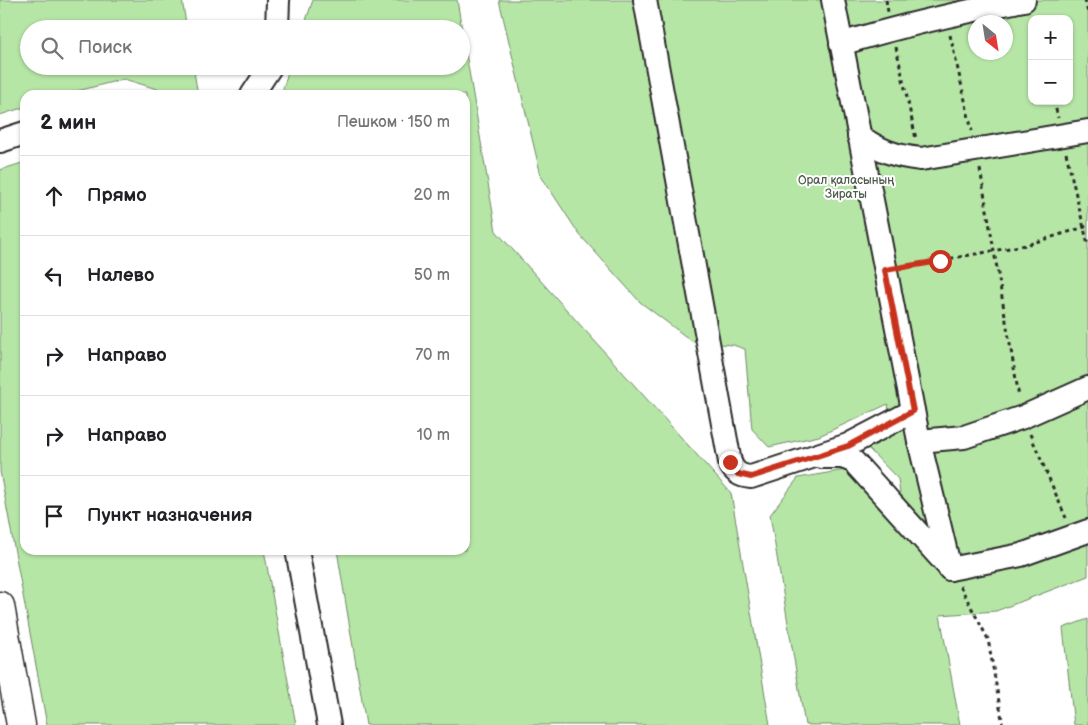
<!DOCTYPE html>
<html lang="ru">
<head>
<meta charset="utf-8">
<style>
  :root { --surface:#fff; --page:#f6f6f6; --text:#202124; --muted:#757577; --line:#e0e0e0 }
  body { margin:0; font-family:"Balsamiq Sans",sans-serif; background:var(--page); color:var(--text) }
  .controls { position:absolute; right:15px; top:15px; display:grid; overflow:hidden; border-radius:10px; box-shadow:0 1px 4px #0004 }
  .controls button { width:45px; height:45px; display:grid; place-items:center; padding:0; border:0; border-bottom:1px solid var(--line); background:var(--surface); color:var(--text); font:25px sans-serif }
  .compass { position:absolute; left:968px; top:15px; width:45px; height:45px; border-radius:50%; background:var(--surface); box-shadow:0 1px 4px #0004; rotate:150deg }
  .stop { position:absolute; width:15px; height:15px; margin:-11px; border:4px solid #c8321e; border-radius:50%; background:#fff }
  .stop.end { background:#c8321e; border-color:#fff; box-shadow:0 1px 5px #0008 }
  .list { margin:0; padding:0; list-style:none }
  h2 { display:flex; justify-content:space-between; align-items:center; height:65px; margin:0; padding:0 20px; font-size:21px }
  h2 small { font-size:16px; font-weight:400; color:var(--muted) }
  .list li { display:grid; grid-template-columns:32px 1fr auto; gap:15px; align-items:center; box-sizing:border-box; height:80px; padding:0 20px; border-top:1px solid var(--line) }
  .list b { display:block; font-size:19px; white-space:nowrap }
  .list em { font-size:16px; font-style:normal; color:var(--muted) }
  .icon { flex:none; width:28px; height:28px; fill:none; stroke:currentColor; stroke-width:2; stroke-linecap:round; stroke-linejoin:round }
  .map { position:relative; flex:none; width:1088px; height:725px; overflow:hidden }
  .search { position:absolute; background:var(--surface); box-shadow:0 1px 4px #0004; left:20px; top:20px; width:450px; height:55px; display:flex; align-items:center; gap:12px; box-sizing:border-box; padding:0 18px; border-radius:28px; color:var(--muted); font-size:19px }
  .panel { position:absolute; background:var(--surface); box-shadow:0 1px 4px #0004; left:20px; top:90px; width:450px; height:465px; border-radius:15px }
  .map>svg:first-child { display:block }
  .green { fill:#b6e6a6; stroke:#708868; fill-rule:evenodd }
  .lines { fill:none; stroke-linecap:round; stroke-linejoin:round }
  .minor-casing { stroke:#2b2b2b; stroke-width:26 }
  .highway-casing { stroke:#2b2b2b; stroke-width:31 }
  .path { stroke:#2b2b2b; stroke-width:3; stroke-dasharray:4 4; stroke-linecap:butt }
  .minor { stroke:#fff; stroke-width:22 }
  .highway { stroke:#fff; stroke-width:28 }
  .route { stroke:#c8321e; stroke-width:6 }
  .labels { text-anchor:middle; stroke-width:4; stroke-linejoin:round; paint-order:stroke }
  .park-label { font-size:12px; fill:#4e5a4a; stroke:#fff }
</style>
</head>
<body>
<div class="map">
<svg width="1088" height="725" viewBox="0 0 1088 725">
  <rect width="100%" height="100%" fill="#fff"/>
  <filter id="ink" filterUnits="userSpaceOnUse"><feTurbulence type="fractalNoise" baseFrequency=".02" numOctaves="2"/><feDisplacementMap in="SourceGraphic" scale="10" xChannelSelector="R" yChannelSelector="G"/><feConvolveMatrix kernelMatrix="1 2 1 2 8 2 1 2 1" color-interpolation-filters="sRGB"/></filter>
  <g filter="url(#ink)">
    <g class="green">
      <path d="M 0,0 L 182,0 L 187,29 L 29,29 L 29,66 L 193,66 L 198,95 L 177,95 L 124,79 L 62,95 L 25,95 L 25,107 L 0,115 Z"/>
      <path d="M 313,0 L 457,0 L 496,231 L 731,493 L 770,725 L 366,725 L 337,550 L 465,550 L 465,95 L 281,95 L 290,66 L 461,66 L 461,29 L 303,29 Z"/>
      <path d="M 499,0 L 1088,0 L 1088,576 L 996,611 L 940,615 L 960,725 L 805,725 L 770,515 L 798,478 L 851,469 L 906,536 L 898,479 L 864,444 L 892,432 L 888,404 L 819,436 L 769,447 L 752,429 L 745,349 L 733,345 L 693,342 L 640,302 L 579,234 L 541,176 ZM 1032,19 L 1069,19 L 1069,101 L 1032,101 ZM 976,22 L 1006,22 L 1006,52 L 976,52 Z"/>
      <path d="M 25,162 L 25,550 L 264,550 L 296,725 L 47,725 L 0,471 L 0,170 Z"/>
      <path d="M 1088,619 L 1088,725 L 1074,725 L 1063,628 Z"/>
    </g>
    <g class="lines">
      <g class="minor-casing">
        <g id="minor">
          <path d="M 645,0 L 730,462 C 734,472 739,476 751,477 L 848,445 L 913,411"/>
          <path d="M 833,0 L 919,441 L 950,569"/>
          <path d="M 277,29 L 278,0"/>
          <path d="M 841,44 C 902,25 962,12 1024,0"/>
          <path d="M 252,95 L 271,66"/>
          <path d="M 859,136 C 881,151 894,156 921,159 L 1088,131"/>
          <path d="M 0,141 L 25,133"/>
          <path d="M 919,441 L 964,437 L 1023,417 L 1088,388"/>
          <path d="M 822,457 L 842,457 L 853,461 L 948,566"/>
          <path d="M 297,550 L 329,725"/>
          <path d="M 950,569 L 1021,555 L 1088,531"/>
        </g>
      </g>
      <g class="highway-casing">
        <path id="highway" d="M 0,606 L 21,725"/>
      </g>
      <g class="path">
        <path d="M 886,0 L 888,12"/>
        <path d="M 1085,0 L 1088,13"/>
        <path d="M 950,35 L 972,131"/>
        <path d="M 896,47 L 916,139"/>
        <path d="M 1054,101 L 1058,118"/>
        <path d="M 1066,153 L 1088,245"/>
        <path d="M 980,169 L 1019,397"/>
        <path d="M 903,267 L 1026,245 L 1088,226"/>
        <path d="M 1030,434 L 1066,518"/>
        <path d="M 960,586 L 988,639 L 1003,725"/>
      </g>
      <use href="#minor" class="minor"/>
      <use href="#highway" class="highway"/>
    </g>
  </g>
  <g class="lines" filter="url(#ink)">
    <path class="route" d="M 730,462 L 738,474 L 751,477 L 848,446 L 913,411 L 885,270 L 940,261"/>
  </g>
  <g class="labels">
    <g class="park-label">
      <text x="846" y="184">Орал қаласының<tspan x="846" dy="14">Зираты</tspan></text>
    </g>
  </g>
</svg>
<div class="controls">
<button>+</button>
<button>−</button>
</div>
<svg class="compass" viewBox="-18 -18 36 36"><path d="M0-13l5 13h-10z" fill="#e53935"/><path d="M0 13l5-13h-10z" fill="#757577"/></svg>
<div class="stop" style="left:940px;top:261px"></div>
<div class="stop end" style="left:730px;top:462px"></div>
<div class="search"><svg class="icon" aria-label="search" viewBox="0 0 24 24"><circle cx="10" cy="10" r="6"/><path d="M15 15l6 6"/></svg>Поиск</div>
<section class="panel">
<h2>2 мин<small>Пешком · 150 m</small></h2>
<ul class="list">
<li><svg class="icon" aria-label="ahead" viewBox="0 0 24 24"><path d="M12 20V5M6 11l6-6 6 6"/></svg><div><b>Прямо</b></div><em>20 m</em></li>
<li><svg class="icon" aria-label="left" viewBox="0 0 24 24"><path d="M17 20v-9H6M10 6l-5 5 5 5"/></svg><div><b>Налево</b></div><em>50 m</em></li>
<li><svg class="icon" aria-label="right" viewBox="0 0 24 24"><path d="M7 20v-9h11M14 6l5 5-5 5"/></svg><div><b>Направо</b></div><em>70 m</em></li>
<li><svg class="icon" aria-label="right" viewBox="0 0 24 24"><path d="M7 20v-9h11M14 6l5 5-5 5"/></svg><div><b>Направо</b></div><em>10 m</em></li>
<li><svg class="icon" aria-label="arrive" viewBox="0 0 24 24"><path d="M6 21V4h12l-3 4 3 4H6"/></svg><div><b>Пункт назначения</b></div></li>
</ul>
</section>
</div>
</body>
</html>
